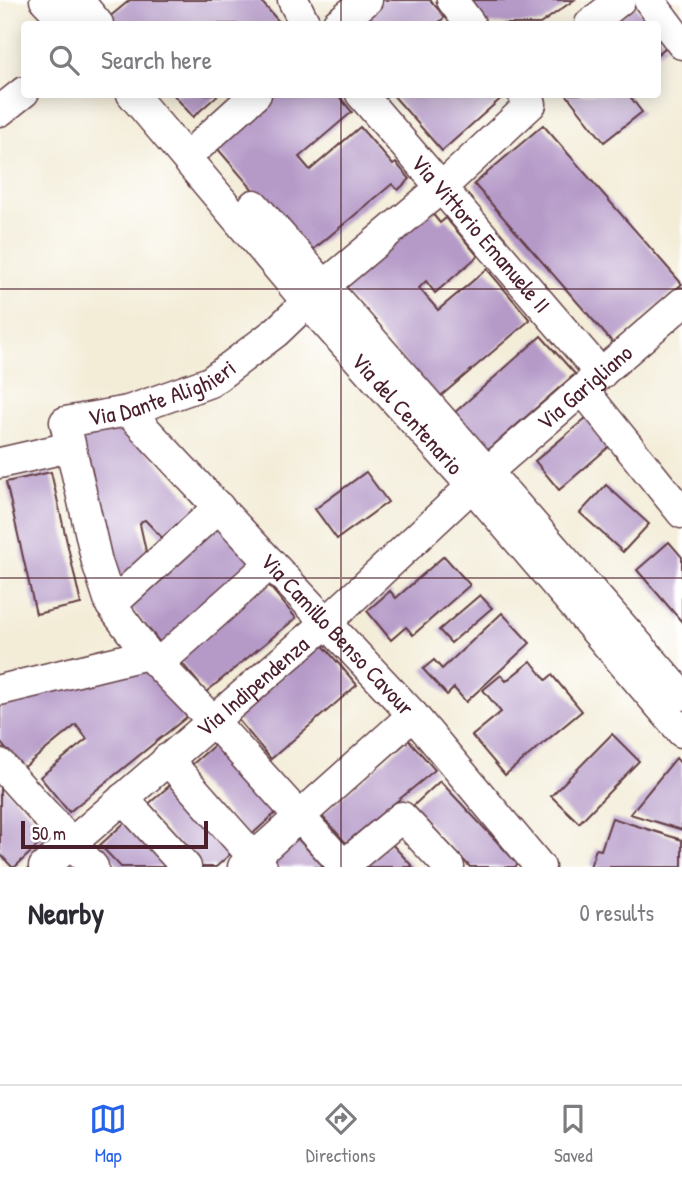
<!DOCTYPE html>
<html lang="en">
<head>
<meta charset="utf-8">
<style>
  :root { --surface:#fff; --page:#f7f7f7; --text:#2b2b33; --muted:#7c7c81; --line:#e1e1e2; --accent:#2563eb }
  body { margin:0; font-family:"Patrick Hand",sans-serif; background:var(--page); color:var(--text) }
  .scale { position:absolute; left:21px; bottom:18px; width:187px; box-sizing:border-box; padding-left:7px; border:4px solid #4a1f2b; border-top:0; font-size:19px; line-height:24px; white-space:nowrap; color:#4a1f2b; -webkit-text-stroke:5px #fff; paint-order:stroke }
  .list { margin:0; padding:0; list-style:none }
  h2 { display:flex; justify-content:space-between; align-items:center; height:91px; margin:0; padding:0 28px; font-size:30px }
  h2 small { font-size:23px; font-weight:400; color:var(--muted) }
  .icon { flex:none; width:38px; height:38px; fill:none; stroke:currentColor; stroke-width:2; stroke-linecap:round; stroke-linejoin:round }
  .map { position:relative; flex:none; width:682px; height:867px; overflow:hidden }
  .search { position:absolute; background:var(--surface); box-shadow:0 4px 18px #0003; left:21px; right:21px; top:21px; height:77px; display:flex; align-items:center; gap:18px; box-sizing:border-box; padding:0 24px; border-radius:7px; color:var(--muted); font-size:26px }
  .sheet { height:217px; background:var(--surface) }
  nav { display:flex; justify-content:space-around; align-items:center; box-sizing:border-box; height:98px; border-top:2px solid var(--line); background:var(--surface); font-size:19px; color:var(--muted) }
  nav a { display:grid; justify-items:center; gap:4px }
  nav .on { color:var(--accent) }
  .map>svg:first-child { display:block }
  .building { fill:#b59ac8 }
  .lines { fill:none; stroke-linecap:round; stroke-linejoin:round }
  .minor-casing { stroke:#633e45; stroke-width:33 }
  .minor { stroke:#fff; stroke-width:30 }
  .grid { fill:none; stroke:#4a1f2b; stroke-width:2; stroke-opacity:0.55 }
  .labels { text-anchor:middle; stroke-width:6; stroke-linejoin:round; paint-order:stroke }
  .street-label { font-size:23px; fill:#4a1f2b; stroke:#fff }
</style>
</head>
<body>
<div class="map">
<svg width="682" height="867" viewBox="0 0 682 867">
  <rect width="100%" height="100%" fill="#fff"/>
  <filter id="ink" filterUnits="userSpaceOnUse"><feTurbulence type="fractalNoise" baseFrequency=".0143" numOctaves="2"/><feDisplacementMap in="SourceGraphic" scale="14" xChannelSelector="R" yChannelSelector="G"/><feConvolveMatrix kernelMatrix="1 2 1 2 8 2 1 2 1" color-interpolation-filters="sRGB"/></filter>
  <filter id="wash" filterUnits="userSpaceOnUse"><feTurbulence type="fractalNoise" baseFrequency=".00686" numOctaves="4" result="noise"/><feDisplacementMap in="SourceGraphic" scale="28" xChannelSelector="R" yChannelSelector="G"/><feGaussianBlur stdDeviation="1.57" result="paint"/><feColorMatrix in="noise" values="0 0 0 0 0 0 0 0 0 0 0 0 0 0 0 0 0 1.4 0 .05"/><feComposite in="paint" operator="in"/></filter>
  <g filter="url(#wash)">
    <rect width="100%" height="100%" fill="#f3ecd7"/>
    <g id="blocks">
      <g class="building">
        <path d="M 130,0 L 260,0 L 281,24 L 114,24 L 108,18 Z"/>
        <path d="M 380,0 L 430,0 L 445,17 L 437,24 L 352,24 Z"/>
        <path d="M 461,0 L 574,0 L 540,24 L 478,24 Z"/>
        <path d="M 635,6 L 649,24 L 612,24 Z"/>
        <path d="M 658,34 L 667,46 L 658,54 Z"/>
        <path d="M 173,94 L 219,94 L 193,117 Z"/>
        <path d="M 266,94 L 337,94 L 352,112 L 299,157 L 310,170 L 360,127 L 393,165 L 396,163 L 410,179 L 398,190 L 392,184 L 308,254 L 211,141 Z"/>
        <path d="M 392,94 L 506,94 L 442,151 Z"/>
        <path d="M 566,94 L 628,94 L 642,112 L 604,142 Z"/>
        <path d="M 543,125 L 682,284 L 613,343 L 474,184 Z"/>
        <path d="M 431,212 L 440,223 L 446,218 L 478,256 L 435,293 L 426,281 L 419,288 L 438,310 L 487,269 L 530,320 L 436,400 L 340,286 Z"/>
        <path d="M 541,336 L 575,374 L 487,451 L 454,413 Z"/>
        <path d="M 586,418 L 610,446 L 559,490 L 535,461 Z"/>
        <path d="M 123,423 L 200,511 L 167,543 L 145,520 L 142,521 L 140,524 L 147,556 L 110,585 L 78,430 Z"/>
        <path d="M 51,472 L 81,604 L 36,614 L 6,482 Z"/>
        <path d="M 366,472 L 388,502 L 337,539 L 315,509 Z"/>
        <path d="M 606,485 L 649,524 L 623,552 L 580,513 Z"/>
        <path d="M 224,521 L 260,566 L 162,645 L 125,600 Z"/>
        <path d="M 669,542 L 682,557 L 682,622 L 637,570 Z"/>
        <path d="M 444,556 L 470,585 L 413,635 L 406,627 L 391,640 L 367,611 L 390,591 L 396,598 Z"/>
        <path d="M 266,582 L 296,618 L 206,692 L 176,656 Z"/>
        <path d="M 480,595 L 492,608 L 451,643 L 439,630 Z"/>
        <path d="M 502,613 L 530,643 L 466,702 L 454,688 L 447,695 L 423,669 L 434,660 L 442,669 Z"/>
        <path d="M 321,643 L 357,685 L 271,759 L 235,716 Z"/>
        <path d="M 531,661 L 546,680 L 552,675 L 582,711 L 505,775 L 472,736 L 501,712 L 483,690 L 501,675 L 506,681 Z"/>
        <path d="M 150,668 L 188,716 L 69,812 L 40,777 L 87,739 L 76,725 L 22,769 L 0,742 L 0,697 Z"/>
        <path d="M 612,734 L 639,761 L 579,823 L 551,796 Z"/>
        <path d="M 409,740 L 435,770 L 346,843 L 321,815 Z"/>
        <path d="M 219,741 L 280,809 L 249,837 L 187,769 Z"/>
        <path d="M 676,758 L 682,765 L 682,830 L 630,814 Z"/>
        <path d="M 176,780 L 237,848 L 216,867 L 199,867 L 145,807 Z"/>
        <path d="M 440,781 L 518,864 L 515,867 L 470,867 L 413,806 Z"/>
        <path d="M 0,784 L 50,834 L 15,867 L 12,867 L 0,854 Z"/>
        <path d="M 131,817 L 176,867 L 121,867 L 100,845 Z"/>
        <path d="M 612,818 L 682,840 L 682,867 L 590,867 L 596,849 L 601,850 Z"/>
        <path d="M 297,838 L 324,867 L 273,867 L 269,863 Z"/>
        <path d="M 390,842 L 413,867 L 362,867 Z"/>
      </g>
    </g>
  </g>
  <g filter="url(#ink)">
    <use href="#blocks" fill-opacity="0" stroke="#633e45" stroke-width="2"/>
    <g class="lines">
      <g class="minor-casing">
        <g id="minor">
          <path d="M 45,0 L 68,24"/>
          <path d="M 78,0 L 98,24"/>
          <path d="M 293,0 L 305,24"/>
          <path d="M 452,0 L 470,24"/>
          <path d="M 649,0 L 682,44"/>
          <path d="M 337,24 L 367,0"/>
          <path d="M 590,24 L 620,0"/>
          <path id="s1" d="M 132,94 L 307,302 L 472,486 L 682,732"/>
          <path id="s2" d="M 361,94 L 601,374"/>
          <path d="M 0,111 L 24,92"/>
          <path d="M 201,144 L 256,94"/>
          <path d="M 254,205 L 682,695"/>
          <path d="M 583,390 L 682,513"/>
          <path id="s3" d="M 128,411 L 413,715 L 540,867"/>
          <path d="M 0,463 L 70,447"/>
          <path d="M 111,605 L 219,507"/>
          <path d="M 158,664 L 271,563"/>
          <path d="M 0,690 L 148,654"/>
          <path d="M 167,759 L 262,867"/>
          <path d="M 0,764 L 93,867"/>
          <path d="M 123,798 L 186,867"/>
          <path d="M 344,865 L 402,817 L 449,867"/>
          <path id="s4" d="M 44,867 L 326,623 L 487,472 L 682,303"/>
          <path d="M 243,867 L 413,715"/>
          <path id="s5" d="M 345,867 L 212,720 L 148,654 L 111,605 L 97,562 L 65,422 L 128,411 L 210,382 L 276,332 L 324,286 L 442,187 L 531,104 L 523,94"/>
        </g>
      </g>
      <use href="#minor" class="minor"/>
    </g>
  </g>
  <path class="grid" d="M 341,0 L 341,24M 341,94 L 341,867M 0,289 L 682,289M 0,578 L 682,578"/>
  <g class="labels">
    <g class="street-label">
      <text dy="8" stroke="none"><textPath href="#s2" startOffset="184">Via Vittorio Emanuele II</textPath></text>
      <text dy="8" stroke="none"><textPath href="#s4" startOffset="723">Via Garigliano</textPath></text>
      <text dy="8" stroke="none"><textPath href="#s5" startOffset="642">Via Dante Alighieri</textPath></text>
      <text dy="8" stroke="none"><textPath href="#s1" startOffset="422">Via del Centenario</textPath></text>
      <text dy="8" stroke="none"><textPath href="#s3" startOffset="306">Via Camillo Benso Cavour</textPath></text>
      <text dy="8" stroke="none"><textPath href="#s4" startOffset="276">Via Indipendenza</textPath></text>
    </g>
  </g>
</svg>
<div class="scale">50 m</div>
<div class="search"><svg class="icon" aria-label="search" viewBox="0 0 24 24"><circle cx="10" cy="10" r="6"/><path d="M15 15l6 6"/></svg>Search here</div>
</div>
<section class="sheet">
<h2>Nearby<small>0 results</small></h2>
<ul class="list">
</ul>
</section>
<nav>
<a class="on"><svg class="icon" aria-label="map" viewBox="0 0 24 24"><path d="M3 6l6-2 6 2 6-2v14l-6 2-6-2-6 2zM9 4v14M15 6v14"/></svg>Map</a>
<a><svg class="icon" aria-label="directions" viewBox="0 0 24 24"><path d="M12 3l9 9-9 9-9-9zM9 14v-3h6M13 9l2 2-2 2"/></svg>Directions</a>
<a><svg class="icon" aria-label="saved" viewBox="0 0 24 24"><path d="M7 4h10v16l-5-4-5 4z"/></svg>Saved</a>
</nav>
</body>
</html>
